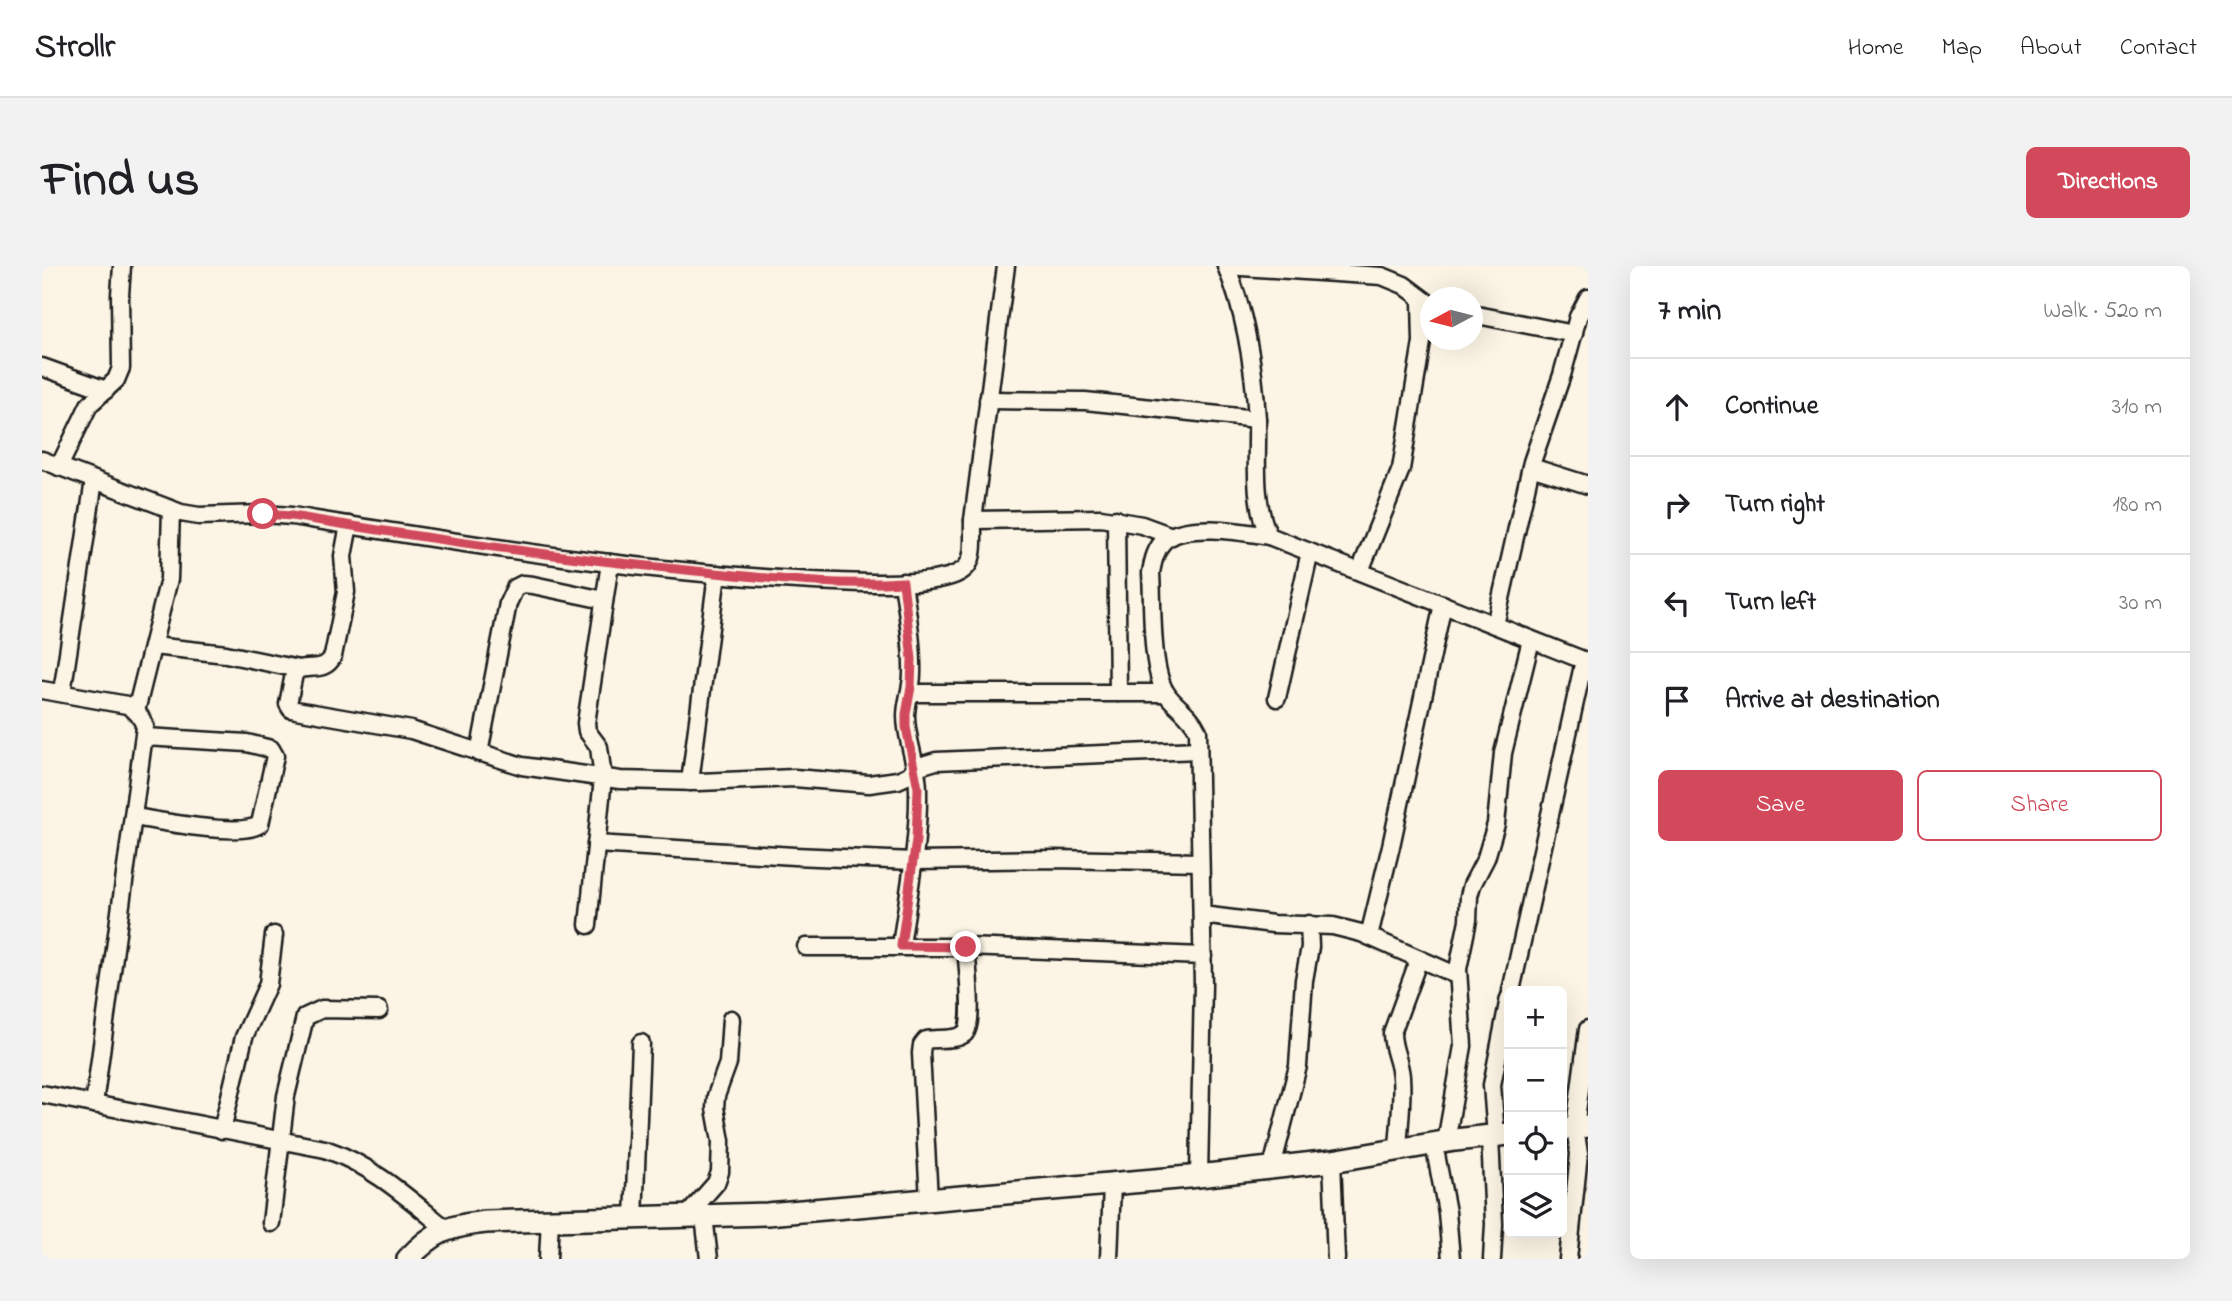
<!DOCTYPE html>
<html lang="en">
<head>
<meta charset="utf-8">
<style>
  :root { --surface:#fff; --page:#f2f2f2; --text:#202124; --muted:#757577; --line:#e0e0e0; --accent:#d1495b }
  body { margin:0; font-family:"Indie Flower",sans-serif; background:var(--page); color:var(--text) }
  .controls { position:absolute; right:21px; bottom:21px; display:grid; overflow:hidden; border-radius:10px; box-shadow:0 7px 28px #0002 }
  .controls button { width:63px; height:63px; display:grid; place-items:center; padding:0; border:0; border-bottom:2px solid var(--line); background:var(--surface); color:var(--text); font:35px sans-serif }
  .compass { position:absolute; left:1378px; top:21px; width:63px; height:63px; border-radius:50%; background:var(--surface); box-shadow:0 7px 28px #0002; rotate:263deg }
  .stop { position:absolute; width:21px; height:21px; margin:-16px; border:5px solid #d1495b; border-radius:50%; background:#fff }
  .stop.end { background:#d1495b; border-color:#fff; box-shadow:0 2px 7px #0008 }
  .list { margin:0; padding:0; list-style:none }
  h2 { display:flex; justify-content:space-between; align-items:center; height:91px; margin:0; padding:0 28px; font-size:30px }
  h2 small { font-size:23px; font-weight:400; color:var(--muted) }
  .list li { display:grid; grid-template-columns:46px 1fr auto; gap:21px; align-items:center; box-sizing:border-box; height:98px; padding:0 28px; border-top:2px solid var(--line) }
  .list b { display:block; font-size:26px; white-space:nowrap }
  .list em { font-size:23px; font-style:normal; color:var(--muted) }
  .actions { display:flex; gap:14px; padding:21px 28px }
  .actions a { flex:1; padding:16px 0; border:2px solid var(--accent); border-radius:10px; text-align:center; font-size:24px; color:var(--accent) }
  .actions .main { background:var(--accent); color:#fff }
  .icon { flex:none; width:38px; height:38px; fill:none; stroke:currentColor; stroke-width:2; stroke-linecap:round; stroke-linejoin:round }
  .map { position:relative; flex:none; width:1546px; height:993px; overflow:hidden; border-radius:10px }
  header { display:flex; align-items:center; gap:42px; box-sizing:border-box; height:98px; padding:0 35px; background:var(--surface); border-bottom:2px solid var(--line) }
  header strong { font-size:33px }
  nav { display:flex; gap:38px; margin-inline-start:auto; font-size:24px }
  .intro { display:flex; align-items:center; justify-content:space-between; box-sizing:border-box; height:168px; padding:0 42px }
  h1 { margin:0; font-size:49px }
  .button { padding:18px 32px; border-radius:10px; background:var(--accent); color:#fff; font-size:24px; font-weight:700 }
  main { display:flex; gap:42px; padding:0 42px }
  aside { flex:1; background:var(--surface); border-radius:10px; box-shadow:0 7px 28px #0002 }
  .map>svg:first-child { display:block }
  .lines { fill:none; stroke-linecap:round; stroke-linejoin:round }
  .street-casing { stroke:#1c1c1c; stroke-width:21 }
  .secondary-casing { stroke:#1c1c1c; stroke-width:26 }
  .street { stroke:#fcf5e5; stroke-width:16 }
  .secondary { stroke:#fcf5e5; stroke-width:21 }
  .route { stroke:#d1495b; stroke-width:9 }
</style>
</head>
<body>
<header>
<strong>Strollr</strong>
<nav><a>Home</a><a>Map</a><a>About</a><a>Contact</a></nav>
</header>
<div class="intro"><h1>Find us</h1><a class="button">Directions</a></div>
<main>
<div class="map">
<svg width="1546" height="993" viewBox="0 0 1546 993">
  <rect width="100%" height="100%" fill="#fcf5e5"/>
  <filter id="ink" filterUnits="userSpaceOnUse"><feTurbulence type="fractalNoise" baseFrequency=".0143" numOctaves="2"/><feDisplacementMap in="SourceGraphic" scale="14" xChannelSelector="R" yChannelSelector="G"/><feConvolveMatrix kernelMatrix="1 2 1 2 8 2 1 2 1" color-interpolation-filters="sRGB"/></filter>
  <g filter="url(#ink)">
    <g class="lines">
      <g class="street-casing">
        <g id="street">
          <path d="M 1184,0 C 1204,48 1212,102 1215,153 C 1216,192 1210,235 1227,270 L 1546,396"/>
          <path d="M 1184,0 L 1340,10 L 1362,19 L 1386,37"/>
          <path d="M 1430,48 L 1532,68"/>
          <path d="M 0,101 L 64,124"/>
          <path d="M 946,134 L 1043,135 L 1215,153"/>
          <path d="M 0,194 L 139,247 L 157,250 L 221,248 L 250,250 C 431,279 613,309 796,316 C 824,317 900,321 921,304 C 935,294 930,269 931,254 L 964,0"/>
          <path d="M 17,201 L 47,139 L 74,114 L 79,102 L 78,29 L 80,0"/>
          <path d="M 1489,201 L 1546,219"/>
          <path d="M 1074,253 L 1076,427"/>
          <path d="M 931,254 L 1059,252 L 1100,259 L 1130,270"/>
          <path d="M 307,259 L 301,290 L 304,326 L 291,390 C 284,405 271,400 257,403 L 252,408 L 246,438 L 249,443 L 254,444 L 369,464 L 480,500 L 578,514 L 657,516 L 752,512 L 827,518 L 856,514 L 867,509 L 874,501 L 894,495 L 1156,484"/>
          <path d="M 1318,305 L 1359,203 L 1380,76 L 1379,34"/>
          <path d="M 1453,359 L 1490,196 L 1520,109 L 1536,51 L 1546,32"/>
          <path d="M 111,380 L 184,388 L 257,403"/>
          <path d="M 0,424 L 85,439 C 95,445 99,450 103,461 L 52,838"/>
          <path d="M 20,427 L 52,214"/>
          <path d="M 868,427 L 1124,427"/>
          <path d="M 1235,432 L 1268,286"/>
          <path d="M 94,445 L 127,313 L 129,243"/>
          <path d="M 437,487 L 466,337 L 473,322 L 481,318 L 491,319 L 562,334"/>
          <path d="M 648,516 L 675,308"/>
          <path d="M 92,551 C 118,555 200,572 218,558 L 233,490 L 229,483 L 205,477 L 103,471"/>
          <path d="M 554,578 L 752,590 L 872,595 L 1013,593 L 1158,596"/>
          <path d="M 1160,649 L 1231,658 L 1291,660 L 1319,667 L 1416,710"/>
          <path d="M 546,659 L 561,512 L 557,481 L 545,465 L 544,457 L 568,297"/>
          <path d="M 1327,670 L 1349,580 L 1401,338"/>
          <path d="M 859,680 C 866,628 877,577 876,524 C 876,499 864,475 864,450 C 864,436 870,422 870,408 C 871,377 865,346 861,316"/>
          <path d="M 764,681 L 924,681 L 1161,690"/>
          <path d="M 1469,725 L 1542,395"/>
          <path d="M 0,828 L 283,883 C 330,899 366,932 404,963"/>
          <path d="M 180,864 L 202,771 L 226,718 L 232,669"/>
          <path d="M 1448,870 L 1452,958 L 1450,993"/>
          <path d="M 1454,870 L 1450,819 L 1467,732"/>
          <path d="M 1404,876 L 1421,780 L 1416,703 L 1426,654 L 1427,630 L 1430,619 L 1444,592 L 1454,558 L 1461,487 L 1489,374"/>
          <path d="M 1392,878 L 1405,946 L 1409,993"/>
          <path d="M 1356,884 C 1357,860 1361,835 1359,811 C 1358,795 1350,783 1350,767 L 1377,693"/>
          <path d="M 1290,895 L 1294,993"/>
          <path d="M 1230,901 L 1256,800 L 1262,714 L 1268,681 L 1267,658"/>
          <path d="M 1157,910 L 1161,718 L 1156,465 C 1147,446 1134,442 1124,427 C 1108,402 1111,337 1109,307 C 1111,294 1114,281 1124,273 C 1147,256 1201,266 1227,270"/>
          <path d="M 887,934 L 879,787 L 880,779 L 884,774 C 895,772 913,775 922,768 C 933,760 925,696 924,681"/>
          <path d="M 662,950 L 667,993"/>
          <path d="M 644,951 L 674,917 L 678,906 L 679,875 L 673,842 L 674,830 L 686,797 L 689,753"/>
          <path d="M 592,952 L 599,777"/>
          <path d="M 229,957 L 244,830 L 263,751 L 280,743 L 337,744"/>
          <path d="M 506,993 L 508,953"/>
          <path d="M 1067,993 L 1070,918"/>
          <path d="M 1526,993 L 1537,888 L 1533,861 L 1546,763"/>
        </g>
      </g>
      <g class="secondary-casing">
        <g id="secondary">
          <path d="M 1520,863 L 1546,860"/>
          <path d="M 366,993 C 392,965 407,960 444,956 L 725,948 L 1147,911 L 1290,895 L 1413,874 L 1467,868"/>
        </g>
      </g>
      <use href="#street" class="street"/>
      <use href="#secondary" class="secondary"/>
    </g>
  </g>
  <g class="lines" filter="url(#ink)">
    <path class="route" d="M 221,248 L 250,250 C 381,272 512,291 644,304 C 716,311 789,321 861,316 L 870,393 L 869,421 L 864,448 L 864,461 L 876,522 L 874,574 L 859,680 L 924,681"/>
  </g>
</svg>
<div class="controls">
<button>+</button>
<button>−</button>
<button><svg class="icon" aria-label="locate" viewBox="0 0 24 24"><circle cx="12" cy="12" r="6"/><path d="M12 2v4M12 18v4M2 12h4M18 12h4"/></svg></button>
<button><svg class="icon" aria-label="layers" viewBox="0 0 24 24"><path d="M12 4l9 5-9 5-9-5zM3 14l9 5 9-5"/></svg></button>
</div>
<svg class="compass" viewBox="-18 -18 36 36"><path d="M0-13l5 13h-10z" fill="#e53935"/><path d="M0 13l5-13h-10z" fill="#757577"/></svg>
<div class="stop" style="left:221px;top:248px"></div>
<div class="stop end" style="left:924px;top:681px"></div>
</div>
<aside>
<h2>7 min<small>Walk · 520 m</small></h2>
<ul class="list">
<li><svg class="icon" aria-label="ahead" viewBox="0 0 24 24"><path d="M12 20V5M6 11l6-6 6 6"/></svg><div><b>Continue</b></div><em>310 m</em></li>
<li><svg class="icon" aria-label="right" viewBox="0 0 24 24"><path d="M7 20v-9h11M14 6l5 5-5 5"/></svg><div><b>Turn right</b></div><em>180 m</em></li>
<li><svg class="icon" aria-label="left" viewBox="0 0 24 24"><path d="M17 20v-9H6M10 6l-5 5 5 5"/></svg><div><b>Turn left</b></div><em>30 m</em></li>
<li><svg class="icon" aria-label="arrive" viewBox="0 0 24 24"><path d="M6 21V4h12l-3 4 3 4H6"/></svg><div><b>Arrive at destination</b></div></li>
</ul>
<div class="actions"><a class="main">Save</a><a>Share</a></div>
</aside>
</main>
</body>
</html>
